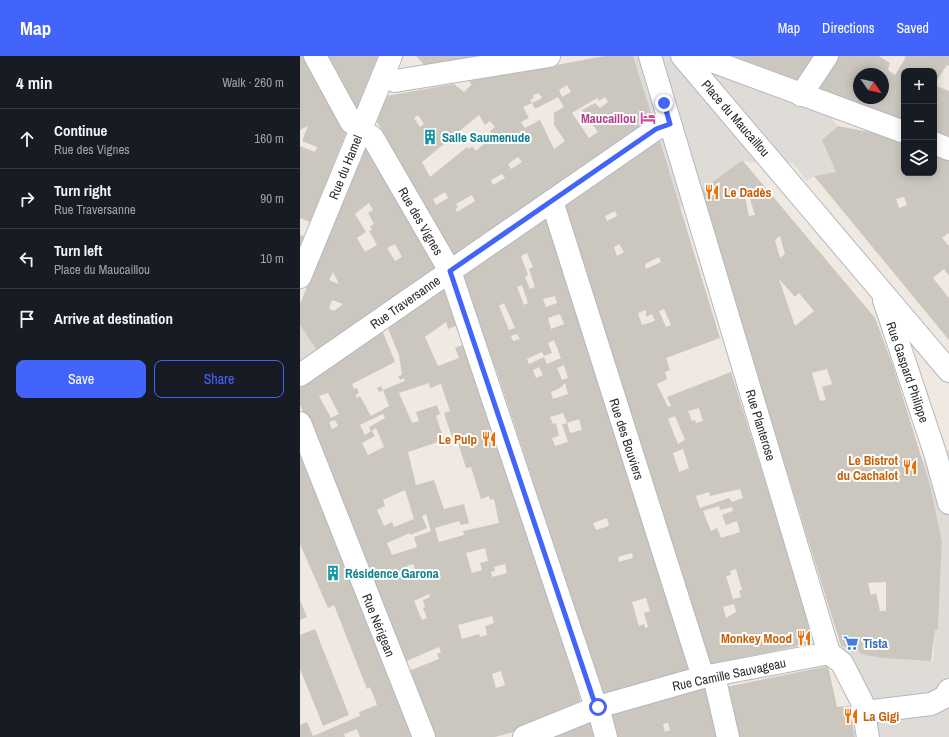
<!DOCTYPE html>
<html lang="en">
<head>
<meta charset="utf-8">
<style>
  :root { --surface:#171b24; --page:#20242c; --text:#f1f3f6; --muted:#9ea1a6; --line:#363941; --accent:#4264fb }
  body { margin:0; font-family:"Archivo Narrow",sans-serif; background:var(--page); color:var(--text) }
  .controls { position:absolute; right:12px; top:12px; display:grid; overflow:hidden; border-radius:8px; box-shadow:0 2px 10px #0003 }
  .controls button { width:36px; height:36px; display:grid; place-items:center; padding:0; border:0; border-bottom:1px solid var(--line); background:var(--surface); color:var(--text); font:20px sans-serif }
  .compass { position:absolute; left:553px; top:12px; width:36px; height:36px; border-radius:50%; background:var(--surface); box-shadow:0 2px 10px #0003; rotate:124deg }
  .stop { position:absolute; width:12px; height:12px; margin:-9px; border:3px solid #4264fb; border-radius:50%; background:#fff }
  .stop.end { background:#4264fb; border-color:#fff; box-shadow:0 1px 4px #0008 }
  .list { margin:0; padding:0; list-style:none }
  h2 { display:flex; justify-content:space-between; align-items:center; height:52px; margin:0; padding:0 16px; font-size:17px }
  h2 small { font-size:13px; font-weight:400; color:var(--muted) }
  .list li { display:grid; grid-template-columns:26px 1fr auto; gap:12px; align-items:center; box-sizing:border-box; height:60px; padding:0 16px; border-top:1px solid var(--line) }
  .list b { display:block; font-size:15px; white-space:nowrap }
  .list p { margin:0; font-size:13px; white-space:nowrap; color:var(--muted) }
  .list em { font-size:13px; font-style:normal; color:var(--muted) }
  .actions { display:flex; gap:8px; padding:12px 16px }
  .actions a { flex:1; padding:9px 0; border:1px solid var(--accent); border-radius:8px; text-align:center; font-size:14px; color:var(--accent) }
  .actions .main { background:var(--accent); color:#fff }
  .icon { flex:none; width:22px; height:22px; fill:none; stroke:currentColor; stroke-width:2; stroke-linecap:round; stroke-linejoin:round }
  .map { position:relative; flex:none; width:649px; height:681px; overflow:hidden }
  header { display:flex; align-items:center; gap:24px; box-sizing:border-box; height:56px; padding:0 20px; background:var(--accent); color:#fff }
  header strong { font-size:19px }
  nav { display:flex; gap:22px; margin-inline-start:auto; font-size:14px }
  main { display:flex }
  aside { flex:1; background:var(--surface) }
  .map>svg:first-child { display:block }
  .plaza { fill:#dfdcd8 }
  .building { fill:#cbc7bf; fill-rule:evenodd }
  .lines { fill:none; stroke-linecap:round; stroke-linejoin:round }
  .minor-casing { stroke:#b4b7c1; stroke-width:24 }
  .minor { stroke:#fff; stroke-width:22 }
  .route { stroke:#4264fb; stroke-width:5 }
  .labels { text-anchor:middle; stroke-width:4; stroke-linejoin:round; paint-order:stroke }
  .hotel-label { font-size:13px; font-weight:bold; fill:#b23c85; stroke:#fff; text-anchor:end }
  .street-label { font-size:13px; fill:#2e2e2e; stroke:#fff }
  .culture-label { font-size:13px; font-weight:bold; fill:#0d838f; stroke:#fff; text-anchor:start }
  .food-label { font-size:13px; font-weight:bold; fill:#c56008; stroke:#fff; text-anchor:end }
  .shop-label { font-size:13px; font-weight:bold; fill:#366cbe; stroke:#fff; text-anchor:start }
</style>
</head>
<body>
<header>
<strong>Map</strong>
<nav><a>Map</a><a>Directions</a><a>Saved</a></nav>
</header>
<main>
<aside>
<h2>4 min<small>Walk · 260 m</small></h2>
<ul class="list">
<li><svg class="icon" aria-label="ahead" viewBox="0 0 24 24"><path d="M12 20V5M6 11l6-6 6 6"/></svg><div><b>Continue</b><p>Rue des Vignes</p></div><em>160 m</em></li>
<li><svg class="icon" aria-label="right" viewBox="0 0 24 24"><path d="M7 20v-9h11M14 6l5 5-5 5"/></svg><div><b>Turn right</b><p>Rue Traversanne</p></div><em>90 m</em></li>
<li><svg class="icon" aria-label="left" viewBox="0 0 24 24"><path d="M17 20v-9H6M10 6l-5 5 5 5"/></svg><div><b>Turn left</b><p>Place du Maucaillou</p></div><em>10 m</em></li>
<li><svg class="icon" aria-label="arrive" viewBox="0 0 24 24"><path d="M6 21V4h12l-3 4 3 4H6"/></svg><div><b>Arrive at destination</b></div></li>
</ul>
<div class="actions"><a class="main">Save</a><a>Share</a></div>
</aside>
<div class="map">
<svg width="649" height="681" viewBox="0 0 649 681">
  <rect width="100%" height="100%" fill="#efe9e1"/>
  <g class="plaza">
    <path d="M 333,0 L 432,0 L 500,25 L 538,70 L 522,84 L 536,116 L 514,120 L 507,125 L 493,107 L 476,109 L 441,105 L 400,135 L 380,152 Z"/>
    <path d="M 0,269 L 18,296 L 0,317 Z"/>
    <path d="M 649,394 L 649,681 L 574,681 L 568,645 L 542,591 L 559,595 L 560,598 L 582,602 L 631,605 L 633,604 L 635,574 L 638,573 L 642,485 L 630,429 L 623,406 Z"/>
  </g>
  <g class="building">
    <path d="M 0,0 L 2,0 L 46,77 L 10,166 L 0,162 L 0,90 L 15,96 L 17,91 L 2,85 L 8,70 L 0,74 Z"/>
    <path d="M 25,0 L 78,0 L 55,56 Z"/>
    <path d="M 116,0 L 198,0 L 128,13 Z"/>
    <path d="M 305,0 L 333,0 L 353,63 L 155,205 L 77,66 L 86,40 L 154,28 L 164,36 L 171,29 L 170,25 ZM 267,29 L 271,36 L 262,41 L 259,34 ZM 239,37 L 242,42 L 232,47 L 230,44 L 234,42 L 233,39 ZM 258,41 L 264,51 L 254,57 L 254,69 L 265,85 L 254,93 L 240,64 L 225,72 L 221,66 L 229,62 L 223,51 L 232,47 L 235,53 ZM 305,41 L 308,46 L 300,52 L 295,47 L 282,54 L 298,76 L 289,82 L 272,57 L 297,42 L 299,45 ZM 118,59 L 124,68 L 120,71 L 114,62 ZM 179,59 L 185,69 L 190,65 L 195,71 L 190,75 L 193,80 L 176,95 L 172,90 L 169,93 L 167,91 L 130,121 L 122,106 ZM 218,101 L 222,106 L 211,113 L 208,108 ZM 202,118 L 205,122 L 193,129 L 191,124 ZM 145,136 L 148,142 L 136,149 L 133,143 ZM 172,139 L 175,145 L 157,156 L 156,153 L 158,151 L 156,148 Z"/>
    <path d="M 432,0 L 517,0 L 500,25 Z"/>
    <path d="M 538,0 L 579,0 L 590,7 L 588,14 L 595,19 L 606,1 L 604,0 L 649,0 L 649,10 L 647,9 L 634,29 L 634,15 L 604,15 L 604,64 L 519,33 L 520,27 ZM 559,18 L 583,18 L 583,42 L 559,42 Z"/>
    <path d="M 634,29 L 649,35 L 649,80 L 634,75 Z"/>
    <path d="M 538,70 L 570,76 L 604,87 L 604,117 L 634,117 L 634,98 L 649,104 L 649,179 L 648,177 L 642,182 L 649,190 L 649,220 L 644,213 L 633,222 L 649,242 L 649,284 L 514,120 L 536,116 L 522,84 ZM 604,141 L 607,149 L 599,152 L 596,143 Z"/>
    <path d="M 359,82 L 420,282 L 366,302 L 370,314 L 365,316 L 367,323 L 357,328 L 368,351 L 371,350 L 367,341 L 431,316 L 488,499 L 492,498 L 512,587 L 411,608 L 347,407 L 342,408 L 329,366 L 333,364 L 264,149 ZM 315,155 L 317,160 L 307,165 L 305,160 ZM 319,188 L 324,196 L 317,200 L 314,191 ZM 359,201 L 361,206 L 346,213 L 345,208 ZM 364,253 L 371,269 L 366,271 L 359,255 ZM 346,254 L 346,261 L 352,258 L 355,265 L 342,269 L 338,257 ZM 399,352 L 403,365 L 396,367 L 395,364 L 392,365 L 388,355 ZM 375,360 L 385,384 L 378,388 L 368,363 ZM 383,393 L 389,412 L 379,416 L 373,397 ZM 440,433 L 443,442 L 432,446 L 429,442 L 400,452 L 396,440 L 409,436 L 410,440 ZM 419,450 L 420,454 L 432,451 L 433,455 L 422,459 L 426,469 L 437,465 L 440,476 L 421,482 L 417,472 L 411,475 L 403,455 ZM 436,513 L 442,534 L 439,535 L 441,541 L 433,543 L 426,520 L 431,519 L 430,515 ZM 434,548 L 436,556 L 426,562 L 423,551 Z"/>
    <path d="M 65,91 L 68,92 L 137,215 L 18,296 L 0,269 L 0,248 ZM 69,147 L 73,154 L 68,157 L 74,168 L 70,170 L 72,174 L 69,175 L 77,189 L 65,196 L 57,182 L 66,176 L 55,158 ZM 95,188 L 102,201 L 95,205 L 87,192 ZM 33,216 L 39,228 L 29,224 ZM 32,244 L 43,248 L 34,255 L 29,252 Z"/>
    <path d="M 441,105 L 443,105 L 575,262 L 593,310 L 630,429 L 642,485 L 638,573 L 635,574 L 631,605 L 582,602 L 560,598 L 559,595 L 541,590 L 400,135 ZM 449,140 L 455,159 L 449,160 L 445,141 ZM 480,180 L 485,198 L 480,202 L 475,184 ZM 479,223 L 495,241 L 499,237 L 514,255 L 495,270 ZM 527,313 L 532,328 L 522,331 L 526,344 L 520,345 L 512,317 ZM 586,526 L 586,555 L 580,555 L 576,537 L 571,539 L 568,527 Z"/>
    <path d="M 247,159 L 392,614 L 303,639 L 201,328 L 162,219 ZM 227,197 L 233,211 L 229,213 L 235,231 L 230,233 L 225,221 L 228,219 L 221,200 ZM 222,229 L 228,247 L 224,249 L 217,231 ZM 255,240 L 257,247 L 246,251 L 243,243 ZM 204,247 L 215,272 L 209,274 L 199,250 ZM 260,258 L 264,268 L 251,273 L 248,262 ZM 217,278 L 220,283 L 213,285 L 211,280 ZM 254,284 L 261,302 L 247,308 L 244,301 L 229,308 L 227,303 L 242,296 L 244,300 L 252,297 L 248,287 ZM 264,309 L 268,322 L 262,324 L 257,312 ZM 239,311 L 243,319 L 236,322 L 233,314 ZM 265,327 L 268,338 L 253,343 L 251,336 L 260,332 ZM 263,357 L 267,367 L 279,363 L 282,374 L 270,377 L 267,367 L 262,368 L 268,386 L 255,390 L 252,382 L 259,380 L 256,367 L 253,368 L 250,361 ZM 307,462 L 309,470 L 296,474 L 293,467 ZM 332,497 L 333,502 L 319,506 L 318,501 ZM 346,542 L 350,555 L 344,557 L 348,571 L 345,572 L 344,568 L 339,570 L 332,546 Z"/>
    <path d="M 0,179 L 4,180 L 0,190 Z"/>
    <path d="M 145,232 L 158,269 L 148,273 L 146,266 L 125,281 L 138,310 L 159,302 L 155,292 L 165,288 L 262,579 L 281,646 L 245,663 L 210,677 L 195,681 L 131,681 L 106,616 L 139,603 L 137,598 L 141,596 L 139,591 L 102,607 L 0,348 L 0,329 L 82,274 L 95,306 L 52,328 L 54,333 L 57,332 L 59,337 L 56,339 L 57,342 L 60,340 L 71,360 L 89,350 L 83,334 L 105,325 L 104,322 L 100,324 L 98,320 L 102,319 L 99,299 L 87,270 ZM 129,327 L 130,332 L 141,328 L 150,355 L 144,357 L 152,381 L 156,380 L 166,412 L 171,411 L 181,443 L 189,440 L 190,444 L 194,443 L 199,467 L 163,475 L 164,479 L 139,486 L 135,472 L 159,465 L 161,469 L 169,467 L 164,448 L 144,453 L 134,424 L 116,429 L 108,396 L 144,384 L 136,360 L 140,358 L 137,349 L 116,356 L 119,365 L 112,367 L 99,337 ZM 28,337 L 39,358 L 31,362 L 19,340 ZM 83,358 L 85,362 L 69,371 L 71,375 L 65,379 L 60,369 ZM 35,364 L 38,370 L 32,373 L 29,366 ZM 76,372 L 84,391 L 68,399 L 62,387 L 75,380 L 72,375 ZM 105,434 L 114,463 L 94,471 L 92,466 L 84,470 L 77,454 L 85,450 L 83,444 ZM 126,458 L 131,475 L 114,481 L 117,491 L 92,499 L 87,487 L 110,477 L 110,479 L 127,472 L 122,460 ZM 185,492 L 188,505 L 180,507 L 182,514 L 172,517 L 166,497 ZM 113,508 L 118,519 L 111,521 L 107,510 ZM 205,508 L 207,517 L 192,521 L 191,516 L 195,515 L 194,511 ZM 129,538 L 130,541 L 123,544 L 125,551 L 123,552 L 127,562 L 122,564 L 114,545 ZM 192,560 L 194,567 L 185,570 L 187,579 L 180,581 L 179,578 L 162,583 L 158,569 ZM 201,615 L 205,629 L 196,632 L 192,618 Z"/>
    <path d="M 81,330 L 83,334 L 79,336 L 77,332 Z"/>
    <path d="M 0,387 L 116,681 L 60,681 L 57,673 L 44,678 L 45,681 L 0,681 L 0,669 L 7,666 L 13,680 L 60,660 L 59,656 L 77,649 L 70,631 L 67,633 L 34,549 L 28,552 L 0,488 Z"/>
    <path d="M 0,544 L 7,561 L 0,564 Z"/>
    <path d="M 15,573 L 49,659 L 23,670 L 0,613 L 0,579 Z"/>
    <path d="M 528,610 L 537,651 L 549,650 L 555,681 L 436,681 L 426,631 Z"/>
    <path d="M 403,632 L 410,635 L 420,681 L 316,681 L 310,659 ZM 368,667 L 370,674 L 365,676 L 363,668 Z"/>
    <path d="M 290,666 L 292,666 L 295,681 L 252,681 Z"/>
  </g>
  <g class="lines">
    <g class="minor-casing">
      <g id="minor">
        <path d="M 15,0 L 51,66 L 73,82 L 150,215 L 293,642 L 298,651 L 306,681"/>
        <path d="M 350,0 L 529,597"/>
        <path d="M 382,0 L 649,315"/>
        <path d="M 396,16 L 409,4 L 604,76"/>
        <path d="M 83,19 L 95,25 L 249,0"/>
        <path d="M 501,39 L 527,0"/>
        <path d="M 634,87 L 649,93"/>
        <path d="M 252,145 L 403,621"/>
        <path d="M 0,221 L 91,0"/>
        <path d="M 584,244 L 636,400 L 649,447"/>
        <path d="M 0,319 L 356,73 L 370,68"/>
        <path d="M 0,367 L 124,681"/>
        <path d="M 414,620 L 428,681"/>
        <path d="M 565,656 L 631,648 L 645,641 L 649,634"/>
        <path d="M 224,681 L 298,651 L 403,621 L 529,597 L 542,607 L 562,646 L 568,681"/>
      </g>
    </g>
    <use href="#minor" class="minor"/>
  </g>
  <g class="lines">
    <path class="route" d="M 298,651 L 293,642 L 150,215 L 356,73 L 370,68 L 364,47"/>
  </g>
  <defs>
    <g id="hotel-bare" transform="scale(1.2)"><path d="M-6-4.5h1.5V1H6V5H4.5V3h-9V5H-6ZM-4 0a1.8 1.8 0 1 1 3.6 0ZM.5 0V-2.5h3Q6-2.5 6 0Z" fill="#d1479c" stroke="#fff" stroke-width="2.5" paint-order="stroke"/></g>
    <g id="building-bare" transform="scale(1.2)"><path d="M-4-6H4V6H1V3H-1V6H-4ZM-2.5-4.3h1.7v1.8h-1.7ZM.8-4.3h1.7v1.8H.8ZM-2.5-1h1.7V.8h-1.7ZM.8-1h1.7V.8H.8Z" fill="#0f9aa8" stroke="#fff" stroke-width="2.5" paint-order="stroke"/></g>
    <g id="restaurant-bare" transform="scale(1.2)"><path d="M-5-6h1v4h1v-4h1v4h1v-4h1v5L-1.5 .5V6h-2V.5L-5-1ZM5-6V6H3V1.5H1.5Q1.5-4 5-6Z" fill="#e8710a" stroke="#fff" stroke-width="2.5" paint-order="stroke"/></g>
    <g id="supermarket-bare" transform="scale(1.2)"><path d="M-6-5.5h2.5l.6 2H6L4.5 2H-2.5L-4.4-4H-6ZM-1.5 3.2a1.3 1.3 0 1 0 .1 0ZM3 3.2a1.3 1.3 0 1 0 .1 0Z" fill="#3f7fe0" stroke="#fff" stroke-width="2.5" paint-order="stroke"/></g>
  </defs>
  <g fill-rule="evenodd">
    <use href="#hotel-bare" x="348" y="62"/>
    <use href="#building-bare" x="130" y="81"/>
    <use href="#restaurant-bare" x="412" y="136"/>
    <use href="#restaurant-bare" x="189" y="383"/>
    <use href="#restaurant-bare" x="610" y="411"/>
    <use href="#building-bare" x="33" y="517"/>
    <use href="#restaurant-bare" x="504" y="582"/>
    <use href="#supermarket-bare" x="551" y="587"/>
    <use href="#restaurant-bare" x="551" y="660"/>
  </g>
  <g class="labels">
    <g class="hotel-label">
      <text x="336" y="67">Maucaillou</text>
    </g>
    <g class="street-label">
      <text transform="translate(436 62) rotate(49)" y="5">Place du Maucaillou</text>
      <text transform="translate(45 111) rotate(-68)" y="5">Rue du Hamel</text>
      <text transform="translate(121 165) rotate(60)" y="5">Rue des Vignes</text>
      <text transform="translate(105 246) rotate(-35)" y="5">Rue Traversanne</text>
      <text transform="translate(608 316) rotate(71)" y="5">Rue Gaspard Philippe</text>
      <text transform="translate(461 369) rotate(73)" y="5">Rue Planterose</text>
      <text transform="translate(327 383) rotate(72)" y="5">Rue des Bouviers</text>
      <text transform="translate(79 569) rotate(68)" y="5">Rue Nérigean</text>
      <text transform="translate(429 618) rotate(-12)" y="5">Rue Camille Sauvageau</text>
    </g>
    <g class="culture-label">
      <text x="142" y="86">Salle Saumenude</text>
      <text x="45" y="522">Résidence Garona</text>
    </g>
    <g class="food-label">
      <text x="424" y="141" text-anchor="start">Le Dadès</text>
      <text x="177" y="388">Le Pulp</text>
      <text x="598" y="409">Le Bistrot<tspan x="598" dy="15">du Cachalot</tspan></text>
      <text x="492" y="587">Monkey Mood</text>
      <text x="563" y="665" text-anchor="start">La Gigi</text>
    </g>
    <g class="shop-label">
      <text x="563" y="592">Tista</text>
    </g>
  </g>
</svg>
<div class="controls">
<button>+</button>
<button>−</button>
<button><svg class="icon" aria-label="layers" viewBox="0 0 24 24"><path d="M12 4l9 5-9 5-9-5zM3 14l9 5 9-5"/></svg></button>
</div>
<svg class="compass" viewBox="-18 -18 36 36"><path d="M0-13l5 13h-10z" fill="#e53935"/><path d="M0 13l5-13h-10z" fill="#9ea1a6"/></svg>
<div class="stop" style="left:298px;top:651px"></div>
<div class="stop end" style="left:364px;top:47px"></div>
</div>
</main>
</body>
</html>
